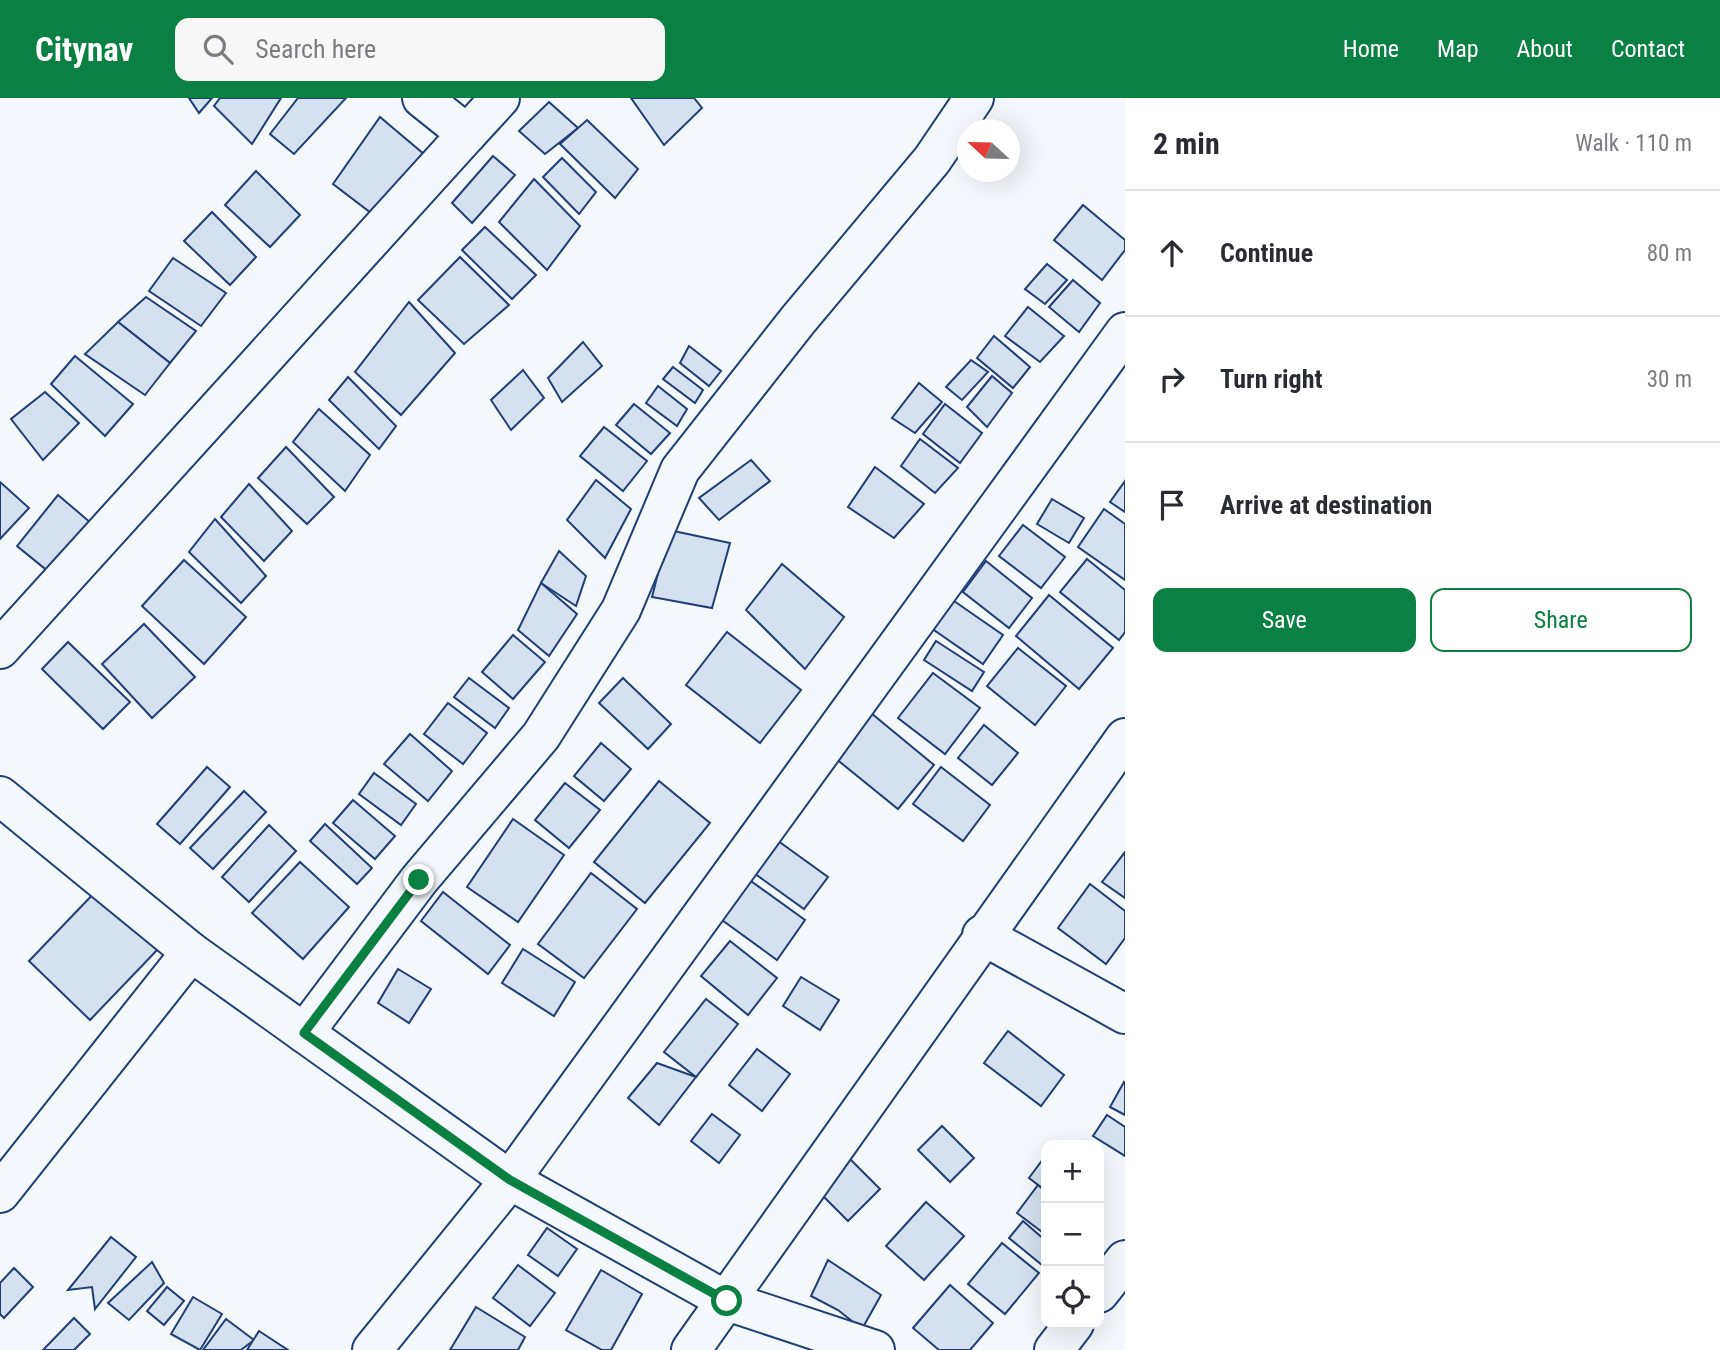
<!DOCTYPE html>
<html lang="en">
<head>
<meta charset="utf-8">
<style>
  :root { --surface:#fff; --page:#f7f7f7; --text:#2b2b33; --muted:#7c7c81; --line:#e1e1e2; --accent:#0b8043 }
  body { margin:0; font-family:"Roboto Condensed",sans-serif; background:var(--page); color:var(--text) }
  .controls { position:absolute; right:21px; bottom:21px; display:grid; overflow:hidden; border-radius:14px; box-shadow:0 7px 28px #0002 }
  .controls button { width:63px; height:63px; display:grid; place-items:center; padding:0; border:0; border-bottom:2px solid var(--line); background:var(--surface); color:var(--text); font:35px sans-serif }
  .compass { position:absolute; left:957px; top:21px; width:63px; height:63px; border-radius:50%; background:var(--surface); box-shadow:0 7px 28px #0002; rotate:292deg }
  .stop { position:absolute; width:21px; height:21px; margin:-16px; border:5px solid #0b8043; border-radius:50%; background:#fff }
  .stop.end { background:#0b8043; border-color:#fff; box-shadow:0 2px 7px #0008 }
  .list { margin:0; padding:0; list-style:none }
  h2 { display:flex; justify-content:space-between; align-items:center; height:91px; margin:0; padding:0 28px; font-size:30px }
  h2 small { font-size:23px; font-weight:400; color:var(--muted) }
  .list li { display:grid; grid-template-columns:46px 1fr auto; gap:21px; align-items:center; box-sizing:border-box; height:126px; padding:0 28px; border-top:2px solid var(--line) }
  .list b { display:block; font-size:26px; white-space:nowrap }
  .list em { font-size:23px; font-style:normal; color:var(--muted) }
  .actions { display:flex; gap:14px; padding:21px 28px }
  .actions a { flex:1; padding:16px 0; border:2px solid var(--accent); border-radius:14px; text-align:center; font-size:24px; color:var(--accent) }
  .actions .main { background:var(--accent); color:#fff }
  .icon { flex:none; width:38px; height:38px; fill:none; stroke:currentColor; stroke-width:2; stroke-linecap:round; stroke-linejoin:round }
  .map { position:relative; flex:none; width:1125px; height:1252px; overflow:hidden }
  header { display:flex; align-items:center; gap:42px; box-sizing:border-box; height:98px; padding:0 35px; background:var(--accent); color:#fff }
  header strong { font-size:33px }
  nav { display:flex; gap:38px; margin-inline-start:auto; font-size:24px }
  .search { width:490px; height:63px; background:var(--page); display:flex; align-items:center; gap:18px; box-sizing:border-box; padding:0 24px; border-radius:14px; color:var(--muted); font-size:26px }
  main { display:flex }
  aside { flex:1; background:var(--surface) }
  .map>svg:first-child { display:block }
  .building { fill:#d5e0f0; stroke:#1d3f73; stroke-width:2 }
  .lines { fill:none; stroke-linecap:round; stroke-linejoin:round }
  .street-casing { stroke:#1d3f73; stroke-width:42 }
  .street { stroke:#f4f7fb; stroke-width:38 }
  .route { stroke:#0b8043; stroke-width:9 }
</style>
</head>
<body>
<header>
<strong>Citynav</strong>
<div class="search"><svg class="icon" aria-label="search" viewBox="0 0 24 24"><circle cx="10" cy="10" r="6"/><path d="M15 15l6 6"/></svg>Search here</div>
<nav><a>Home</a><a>Map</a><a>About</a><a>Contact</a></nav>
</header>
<main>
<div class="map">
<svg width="1125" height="1252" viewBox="0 0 1125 1252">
  <rect width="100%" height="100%" fill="#f4f7fb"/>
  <g class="building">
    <path d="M 189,0 L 212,0 L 199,15 Z"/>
    <path d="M 220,0 L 281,0 L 252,46 L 214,8 Z"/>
    <path d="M 298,0 L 346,0 L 294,56 L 270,36 Z"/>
    <path d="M 631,0 L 694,0 L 702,10 L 664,47 Z"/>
    <path d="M 549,4 L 578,30 L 545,56 L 519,33 Z"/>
    <path d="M 380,19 L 425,57 L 379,121 L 333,86 Z"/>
    <path d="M 587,22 L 638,71 L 615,100 L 560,46 Z"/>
    <path d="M 493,58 L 515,77 L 472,125 L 452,105 Z"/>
    <path d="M 562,60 L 596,94 L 579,116 L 543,79 Z"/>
    <path d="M 256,73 L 300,117 L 270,149 L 225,107 Z"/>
    <path d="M 534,81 L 580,128 L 547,172 L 499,124 Z"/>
    <path d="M 1083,107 L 1125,142 L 1125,152 L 1102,182 L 1054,142 Z"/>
    <path d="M 212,114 L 256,159 L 230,187 L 184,143 Z"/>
    <path d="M 485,129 L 536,177 L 512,201 L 462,152 Z"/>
    <path d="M 460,159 L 509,207 L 464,246 L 418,202 Z"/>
    <path d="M 173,160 L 226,195 L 201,228 L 149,193 Z"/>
    <path d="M 1047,166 L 1067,182 L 1045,206 L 1025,191 Z"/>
    <path d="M 1073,182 L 1100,205 L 1079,234 L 1049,209 Z"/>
    <path d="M 146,199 L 196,233 L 170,265 L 118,224 Z"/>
    <path d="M 409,204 L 455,255 L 401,317 L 355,274 Z"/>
    <path d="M 1028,209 L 1064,238 L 1040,264 L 1005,238 Z"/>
    <path d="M 118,224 L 170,265 L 145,297 L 85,256 Z"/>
    <path d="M 994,238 L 1030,269 L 1013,290 L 977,260 Z"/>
    <path d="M 583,244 L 602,268 L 562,304 L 548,280 Z"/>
    <path d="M 689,248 L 721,273 L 709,288 L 680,265 Z"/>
    <path d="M 75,258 L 133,306 L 105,338 L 51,286 Z"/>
    <path d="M 971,262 L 988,274 L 962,302 L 946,289 Z"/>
    <path d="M 673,269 L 703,292 L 695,305 L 663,281 Z"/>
    <path d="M 523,272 L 544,300 L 511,332 L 491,302 Z"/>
    <path d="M 992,278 L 1012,295 L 987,329 L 967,309 Z"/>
    <path d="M 348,279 L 396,328 L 379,351 L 329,302 Z"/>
    <path d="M 919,285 L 942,304 L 915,335 L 892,320 Z"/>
    <path d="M 658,288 L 687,311 L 677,328 L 646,305 Z"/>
    <path d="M 45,294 L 79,325 L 43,362 L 11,321 Z"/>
    <path d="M 634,306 L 670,335 L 651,356 L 616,327 Z"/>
    <path d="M 945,306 L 982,335 L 960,365 L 923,336 Z"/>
    <path d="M 319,311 L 370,357 L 345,393 L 293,344 Z"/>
    <path d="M 604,329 L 647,363 L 623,393 L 580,358 Z"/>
    <path d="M 920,341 L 958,370 L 935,395 L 901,368 Z"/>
    <path d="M 286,349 L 334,399 L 307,426 L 258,380 Z"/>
    <path d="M 751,362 L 770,383 L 719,422 L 699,400 Z"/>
    <path d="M 875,369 L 924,406 L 894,440 L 848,409 Z"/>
    <path d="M 596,382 L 631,411 L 605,460 L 567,422 Z"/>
    <path d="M 1125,383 L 1125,414 L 1110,404 Z"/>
    <path d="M 0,384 L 29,410 L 0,441 Z"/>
    <path d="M 249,386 L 292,433 L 264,463 L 221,419 Z"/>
    <path d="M 58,397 L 91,425 L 49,474 L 17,448 Z"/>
    <path d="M 1052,401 L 1084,420 L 1069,445 L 1037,426 Z"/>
    <path d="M 1104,411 L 1125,426 L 1125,482 L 1078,449 Z"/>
    <path d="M 215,421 L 266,478 L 241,505 L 189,454 Z"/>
    <path d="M 1023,427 L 1065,459 L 1041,490 L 999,458 Z"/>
    <path d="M 669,432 L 730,445 L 712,510 L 652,499 Z"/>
    <path d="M 559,453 L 586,478 L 576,508 L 541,485 Z"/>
    <path d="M 1087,461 L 1125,492 L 1125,534 L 1119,542 L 1060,494 Z"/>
    <path d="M 184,462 L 246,519 L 204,566 L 142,508 Z"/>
    <path d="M 986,463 L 1032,500 L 1009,530 L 963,494 Z"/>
    <path d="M 782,466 L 844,519 L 805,571 L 746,512 Z"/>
    <path d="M 541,485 L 577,516 L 549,558 L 518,532 Z"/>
    <path d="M 941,494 L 1003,537 L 983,566 L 921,523 Z"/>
    <path d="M 1049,497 L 1113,550 L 1079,591 L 1016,538 Z"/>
    <path d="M 144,526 L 195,579 L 152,620 L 102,566 Z"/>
    <path d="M 727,534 L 801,592 L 760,645 L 686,587 Z"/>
    <path d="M 513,537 L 545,564 L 513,601 L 482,574 Z"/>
    <path d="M 936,543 L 984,574 L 972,593 L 924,562 Z"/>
    <path d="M 68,544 L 130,604 L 103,631 L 42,571 Z"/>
    <path d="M 1018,550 L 1066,588 L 1035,627 L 987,588 Z"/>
    <path d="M 933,575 L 980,610 L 945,656 L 898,620 Z"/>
    <path d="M 469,580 L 509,610 L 495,630 L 454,599 Z"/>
    <path d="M 623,580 L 671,626 L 648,651 L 599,605 Z"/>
    <path d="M 448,605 L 487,635 L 463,666 L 424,636 Z"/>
    <path d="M 871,615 L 934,667 L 898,711 L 835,660 Z"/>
    <path d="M 984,627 L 1018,655 L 992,687 L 958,660 Z"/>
    <path d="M 410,636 L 452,673 L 428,703 L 384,666 Z"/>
    <path d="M 601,645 L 631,671 L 604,703 L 574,678 Z"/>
    <path d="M 207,669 L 230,689 L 180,746 L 157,726 Z"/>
    <path d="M 941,669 L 990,707 L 963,743 L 913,706 Z"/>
    <path d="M 374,675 L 416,706 L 401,727 L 359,696 Z"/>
    <path d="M 659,683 L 710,725 L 645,805 L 594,764 Z"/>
    <path d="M 565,685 L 600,712 L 569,750 L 535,722 Z"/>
    <path d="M 244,693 L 266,714 L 213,771 L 190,750 Z"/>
    <path d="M 353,702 L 395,738 L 375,761 L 333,725 Z"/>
    <path d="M 513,721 L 564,757 L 518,824 L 467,789 Z"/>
    <path d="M 325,726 L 372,770 L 357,786 L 310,743 Z"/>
    <path d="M 269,727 L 296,753 L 249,804 L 222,779 Z"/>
    <path d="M 774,740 L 828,779 L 804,811 L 751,773 Z"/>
    <path d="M 1125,754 L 1125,800 L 1102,784 Z"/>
    <path d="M 300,764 L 349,809 L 303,861 L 252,815 Z"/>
    <path d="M 591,775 L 637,811 L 584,880 L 538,846 Z"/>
    <path d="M 744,778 L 805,822 L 777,862 L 715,817 Z"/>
    <path d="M 1090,786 L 1125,813 L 1125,840 L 1106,866 L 1058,830 Z"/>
    <path d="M 99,790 L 160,849 L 90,922 L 29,863 Z"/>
    <path d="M 443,794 L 510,847 L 488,876 L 421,823 Z"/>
    <path d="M 730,843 L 777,880 L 748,917 L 701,878 Z"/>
    <path d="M 523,851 L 575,884 L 554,918 L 502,885 Z"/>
    <path d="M 398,871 L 431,891 L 409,925 L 378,905 Z"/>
    <path d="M 801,879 L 839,902 L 820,932 L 783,908 Z"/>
    <path d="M 706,901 L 738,926 L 696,979 L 664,954 Z"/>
    <path d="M 1008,933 L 1064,977 L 1041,1008 L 984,965 Z"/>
    <path d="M 757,951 L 790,976 L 762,1013 L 729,987 Z"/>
    <path d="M 657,965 L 696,979 L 659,1027 L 628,1000 Z"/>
    <path d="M 1124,984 L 1125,985 L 1125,1017 L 1110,1009 Z"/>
    <path d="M 712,1016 L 740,1037 L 719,1065 L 691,1043 Z"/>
    <path d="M 1107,1017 L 1125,1029 L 1125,1058 L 1093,1038 Z"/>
    <path d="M 942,1028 L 974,1060 L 950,1084 L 918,1052 Z"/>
    <path d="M 843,1054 L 880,1091 L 848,1123 L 811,1086 Z"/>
    <path d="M 1046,1057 L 1046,1093 L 1029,1080 Z"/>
    <path d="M 1038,1087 L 1046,1094 L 1046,1137 L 1017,1115 Z"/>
    <path d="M 926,1104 L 964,1138 L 924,1182 L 886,1148 Z"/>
    <path d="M 1023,1123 L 1046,1143 L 1046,1162 L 1042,1167 L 1009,1140 Z"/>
    <path d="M 547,1130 L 577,1151 L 558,1178 L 528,1157 Z"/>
    <path d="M 111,1139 L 136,1159 L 95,1211 L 92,1189 L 68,1192 Z"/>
    <path d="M 1002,1145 L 1039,1175 L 1005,1216 L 968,1186 Z"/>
    <path d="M 828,1162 L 881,1197 L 862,1231 L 838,1212 L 811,1198 Z"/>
    <path d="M 152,1164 L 164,1185 L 129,1222 L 108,1205 Z"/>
    <path d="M 518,1167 L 555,1195 L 530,1228 L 493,1200 Z"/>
    <path d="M 14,1170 L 33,1189 L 4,1220 L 0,1216 L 0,1185 Z"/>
    <path d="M 601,1172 L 642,1196 L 611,1252 L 602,1252 L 566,1232 Z"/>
    <path d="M 950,1187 L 993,1225 L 970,1252 L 939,1252 L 913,1230 Z"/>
    <path d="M 167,1189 L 184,1203 L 164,1227 L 147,1213 Z"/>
    <path d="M 193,1199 L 222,1216 L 200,1252 L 171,1236 Z"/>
    <path d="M 476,1209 L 525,1239 L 518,1252 L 450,1252 Z"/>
    <path d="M 74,1220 L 90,1236 L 74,1252 L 43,1252 Z"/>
    <path d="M 226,1221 L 254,1242 L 241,1252 L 203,1252 Z"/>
    <path d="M 259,1233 L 288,1252 L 247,1252 Z"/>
  </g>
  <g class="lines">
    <g class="street-casing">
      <g id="street">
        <path d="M 467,36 L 500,0"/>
        <path d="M 0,551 L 467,36 L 422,0"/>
        <path d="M 0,698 L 191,854 L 510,1082 L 727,1203 L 875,1252"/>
        <path d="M 982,837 L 1125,916"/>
        <path d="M 304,935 L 419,782 L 541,638 L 621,512 L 680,372 L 798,222 L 932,62 L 974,0"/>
        <path d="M 0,1095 L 191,854"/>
        <path d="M 1099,1195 L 1125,1162"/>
        <path d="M 372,1252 L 510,1082 L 1125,234"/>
        <path d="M 691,1252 L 1125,640"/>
        <path d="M 1054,1252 L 1074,1226"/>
      </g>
    </g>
    <use href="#street" class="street"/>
  </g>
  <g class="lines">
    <path class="route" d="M 419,782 L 304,935 L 510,1082 L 727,1203"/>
  </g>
</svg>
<div class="controls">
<button>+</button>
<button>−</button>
<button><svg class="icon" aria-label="locate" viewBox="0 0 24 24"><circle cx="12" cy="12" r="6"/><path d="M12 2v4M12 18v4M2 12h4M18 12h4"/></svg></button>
</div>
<svg class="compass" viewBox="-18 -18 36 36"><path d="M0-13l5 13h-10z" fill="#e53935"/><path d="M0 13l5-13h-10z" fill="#7c7c81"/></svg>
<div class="stop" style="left:727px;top:1203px"></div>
<div class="stop end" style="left:419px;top:782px"></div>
</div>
<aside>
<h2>2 min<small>Walk · 110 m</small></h2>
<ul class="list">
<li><svg class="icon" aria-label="ahead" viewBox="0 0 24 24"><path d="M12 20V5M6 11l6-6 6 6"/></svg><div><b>Continue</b></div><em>80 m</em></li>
<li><svg class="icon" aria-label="right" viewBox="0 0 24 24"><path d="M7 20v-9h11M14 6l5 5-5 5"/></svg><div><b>Turn right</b></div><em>30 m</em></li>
<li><svg class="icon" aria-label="arrive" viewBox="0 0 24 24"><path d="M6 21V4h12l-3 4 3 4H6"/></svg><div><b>Arrive at destination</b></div></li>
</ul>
<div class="actions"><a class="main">Save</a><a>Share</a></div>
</aside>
</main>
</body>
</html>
